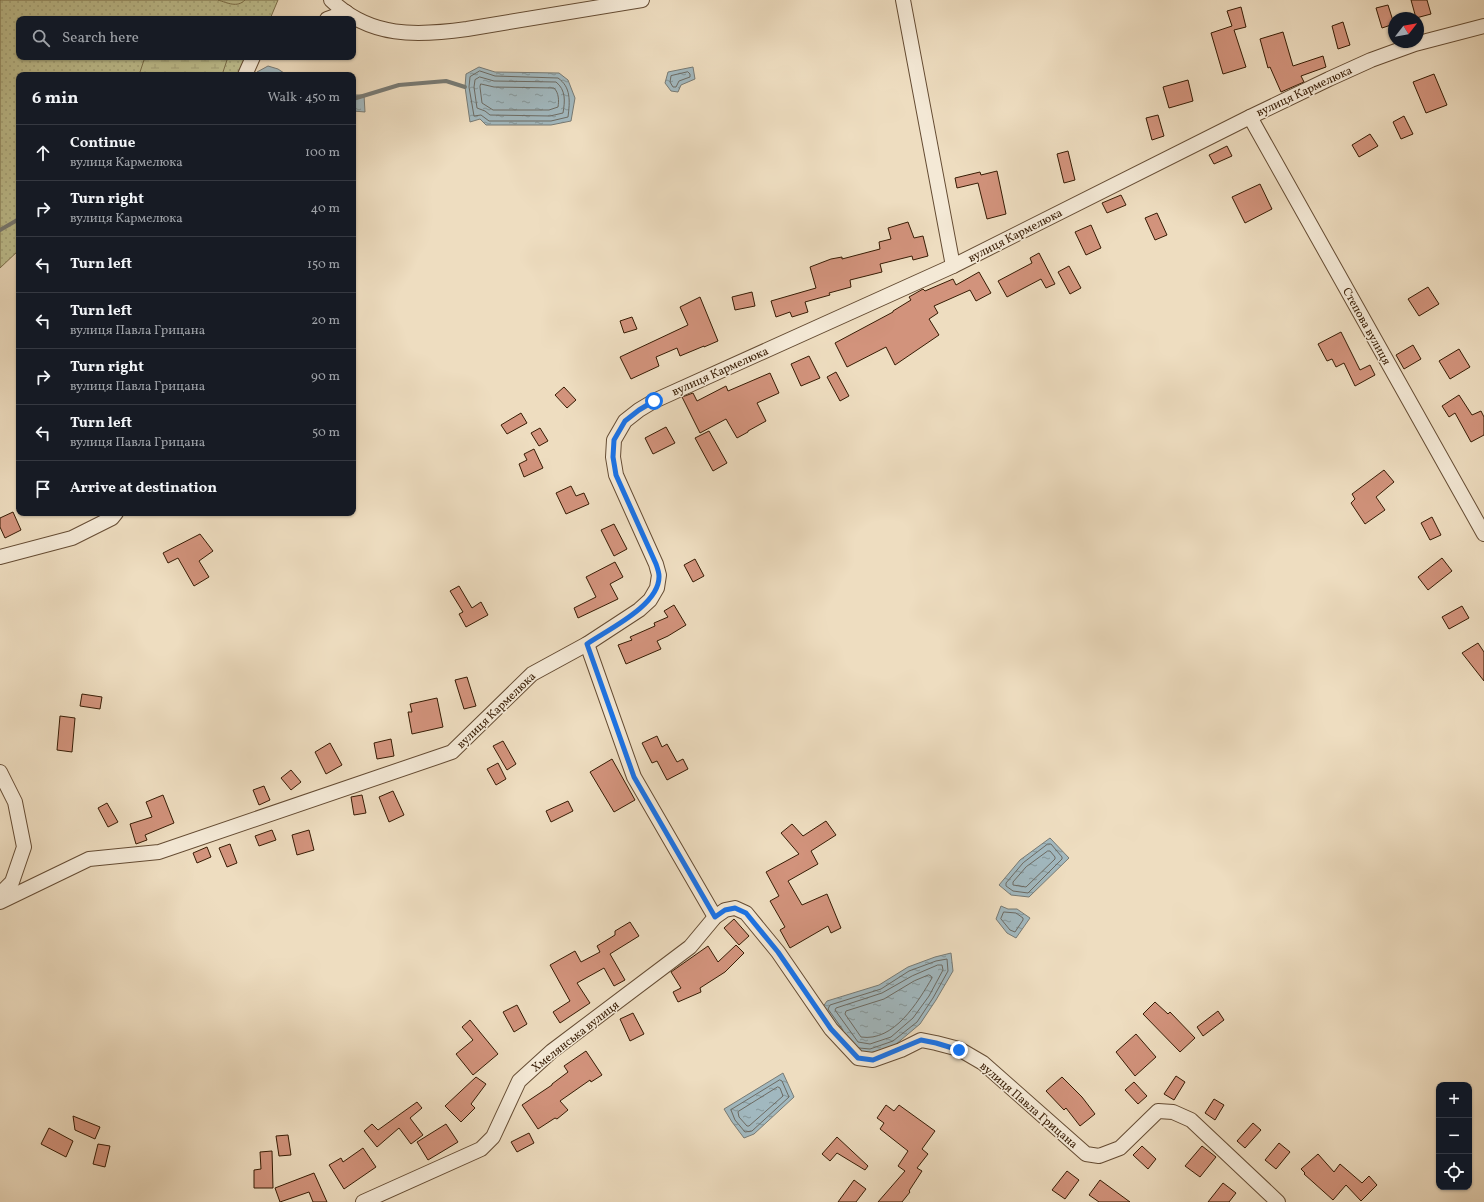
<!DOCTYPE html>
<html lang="en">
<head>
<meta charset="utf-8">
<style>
  :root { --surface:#171b24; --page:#20242c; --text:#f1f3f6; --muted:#9ea1a6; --line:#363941 }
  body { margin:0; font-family:Vollkorn,serif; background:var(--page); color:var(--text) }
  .controls { position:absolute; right:12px; bottom:12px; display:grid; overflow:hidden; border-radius:8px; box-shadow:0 1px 3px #0004 }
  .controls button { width:36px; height:36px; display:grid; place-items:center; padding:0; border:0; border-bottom:1px solid var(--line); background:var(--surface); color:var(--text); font:20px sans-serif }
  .compass { position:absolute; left:1388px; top:12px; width:36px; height:36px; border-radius:50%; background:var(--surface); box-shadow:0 1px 3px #0004; rotate:59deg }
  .stop { position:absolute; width:12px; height:12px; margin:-9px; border:3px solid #1a73e8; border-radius:50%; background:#fff }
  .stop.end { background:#1a73e8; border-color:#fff; box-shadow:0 1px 4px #0008 }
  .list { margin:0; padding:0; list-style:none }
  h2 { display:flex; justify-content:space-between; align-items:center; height:52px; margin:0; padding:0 16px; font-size:17px }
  h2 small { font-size:13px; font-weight:400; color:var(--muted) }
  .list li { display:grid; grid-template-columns:26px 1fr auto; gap:12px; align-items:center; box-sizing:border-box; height:56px; padding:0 16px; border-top:1px solid var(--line) }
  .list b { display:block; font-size:15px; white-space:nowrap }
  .list p { margin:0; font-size:13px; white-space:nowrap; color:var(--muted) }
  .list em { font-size:13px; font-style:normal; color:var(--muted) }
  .icon { flex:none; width:22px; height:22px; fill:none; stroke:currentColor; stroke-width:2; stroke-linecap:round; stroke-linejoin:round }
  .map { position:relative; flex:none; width:1484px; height:1202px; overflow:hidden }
  .search { position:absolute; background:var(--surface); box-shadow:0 1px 3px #0004; left:16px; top:16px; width:340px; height:44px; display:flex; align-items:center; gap:10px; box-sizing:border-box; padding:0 14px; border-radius:8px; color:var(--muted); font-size:15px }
  .panel { position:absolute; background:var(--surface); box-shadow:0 1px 3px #0004; left:16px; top:72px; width:340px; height:444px; border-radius:8px }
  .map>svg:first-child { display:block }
  .grass { fill:url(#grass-dots); stroke:#7a6e4a }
  .wetland { fill:url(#wetland-marsh); stroke:#7a6e4a }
  .water { fill:url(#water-ripples); stroke:#777a74 }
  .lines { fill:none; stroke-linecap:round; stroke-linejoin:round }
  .shore { stroke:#6c6a62; stroke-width:1 }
  .stream { stroke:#777a74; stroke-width:4 }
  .building { fill:#d2937c; stroke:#371c04 }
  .street-casing { stroke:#654c33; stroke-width:16 }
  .street { stroke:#f4e9d6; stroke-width:14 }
  .route { stroke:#1a73e8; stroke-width:5 }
  .labels { text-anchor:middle; stroke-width:3; stroke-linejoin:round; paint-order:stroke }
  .street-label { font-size:12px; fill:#371c04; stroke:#f4e9d6 }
</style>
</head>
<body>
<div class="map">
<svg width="1484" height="1202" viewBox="0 0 1484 1202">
  <defs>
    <pattern id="grass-dots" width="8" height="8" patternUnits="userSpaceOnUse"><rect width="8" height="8" fill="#bebf8f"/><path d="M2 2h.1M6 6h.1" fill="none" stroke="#a4a47a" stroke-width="1.8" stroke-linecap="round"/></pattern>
    <pattern id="wetland-marsh" width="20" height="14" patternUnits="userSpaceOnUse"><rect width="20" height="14" fill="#bebf8f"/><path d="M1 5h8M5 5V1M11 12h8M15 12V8" fill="none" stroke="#a4a47a"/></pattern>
    <pattern id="water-ripples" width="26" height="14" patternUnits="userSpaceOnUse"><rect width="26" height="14" fill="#a1b8bf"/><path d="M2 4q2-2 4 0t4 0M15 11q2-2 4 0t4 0" fill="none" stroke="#849599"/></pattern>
  </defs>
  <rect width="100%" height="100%" fill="#eeddc0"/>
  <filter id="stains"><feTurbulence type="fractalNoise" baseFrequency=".005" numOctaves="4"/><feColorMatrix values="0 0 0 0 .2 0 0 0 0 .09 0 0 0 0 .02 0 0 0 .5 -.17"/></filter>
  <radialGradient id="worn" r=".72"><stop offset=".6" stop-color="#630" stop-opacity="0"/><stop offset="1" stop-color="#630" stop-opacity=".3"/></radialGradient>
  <path class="grass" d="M 0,0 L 278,0 L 270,19 L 19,19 L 19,57 L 251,57 L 241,75 L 19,75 L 19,250 L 0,268 Z"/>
  <g class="wetland">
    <path d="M 218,0 L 245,0 C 237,8 228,3 218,0 Z"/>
    <path d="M 145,57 L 228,57 L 222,75 L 139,75 Z"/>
  </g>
  <g class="water">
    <path d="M 268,66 L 278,69 L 287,75 L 256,75 L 257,72 Z"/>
    <path d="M 479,67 L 495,72 L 559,73 L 568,80 L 575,98 L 571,121 L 551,125 L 486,125 L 480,119 L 470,122 L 465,87 L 466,74 Z"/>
    <path d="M 693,67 L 695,79 L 681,85 L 678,92 L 671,91 L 665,83 L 668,72 Z"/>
    <path d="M 353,95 L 364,95 L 365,112 L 353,111 Z"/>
    <path d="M 1050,838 L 1069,858 L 1029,897 L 1011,895 L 999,885 L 1020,860 Z"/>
    <path d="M 1001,906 L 1008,909 L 1017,909 L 1030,918 L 1016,938 L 1007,933 L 996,919 Z"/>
    <path d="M 951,953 L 953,971 L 936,1000 L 920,1024 L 895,1045 L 871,1053 L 853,1051 L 822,1008 L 827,1001 L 879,985 L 908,967 L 935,957 Z"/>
    <path d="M 783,1073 L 794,1097 L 754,1134 L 744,1138 L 732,1122 L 724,1109 Z"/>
  </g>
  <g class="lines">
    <g class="shore">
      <path d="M 480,71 L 495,76 L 558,78 C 571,87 570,101 568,117 L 551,121 L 489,121 L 481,115 L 474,116 L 469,87 L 470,77 Z"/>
      <path d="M 688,72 L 690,74 L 690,77 L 679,81 L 676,87 L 673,87 L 670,82 L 671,76 Z"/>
      <path d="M 480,77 L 494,81 L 556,82 C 566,90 565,101 563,113 L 550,116 L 490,115 L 485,111 L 477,108 L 474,87 L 475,80 Z"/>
      <path d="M 481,84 L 494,87 L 554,88 C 559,93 559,101 558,107 L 549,110 L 493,110 L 482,103 L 480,87 Z"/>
      <path d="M 1048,844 L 1051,844 L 1062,857 L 1062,859 L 1028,893 L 1013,891 L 1006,886 L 1006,883 L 1023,863 Z"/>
      <path d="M 1048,851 L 1050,851 L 1055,857 L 1055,859 L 1026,887 L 1013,885 L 1013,882 L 1026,867 Z"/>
      <path d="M 1004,912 L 1016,913 L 1023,918 L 1023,920 L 1015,932 L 1010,930 L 1001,919 Z"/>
      <path d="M 938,965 L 942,965 L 943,970 L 929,996 L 913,1018 L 891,1037 L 870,1044 L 858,1042 L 835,1010 L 836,1008 L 882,993 L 912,976 Z"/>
      <path d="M 929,975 L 931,976 L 932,978 C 918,1002 894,1042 861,1037 L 845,1014 L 846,1011 L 884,999 L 914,981 Z"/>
      <path d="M 843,1030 L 828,1009 L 830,1005 L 881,989 L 909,971 L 936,961 L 947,959 L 948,971 L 933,998 L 917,1022 L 893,1041 L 870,1049 L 859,1048"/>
      <path d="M 780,1080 L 782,1081 L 789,1097 L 752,1131 L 745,1132 L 735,1120 L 731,1110 Z"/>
      <path d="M 778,1087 L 780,1088 L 783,1096 L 749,1126 L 747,1126 L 739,1117 L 738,1112 Z"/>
    </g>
    <g class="stream">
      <path d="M 353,99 L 399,85 L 446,81 L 465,87"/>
      <path d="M 0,230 L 19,219"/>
    </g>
  </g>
  <g class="building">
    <path d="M 1411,0 L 1427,0 L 1431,14 L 1416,18 Z"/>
    <path d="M 1388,5 L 1394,24 L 1382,28 L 1376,8 Z"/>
    <path d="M 1241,7 L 1246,27 L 1234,30 L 1246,67 L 1223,74 L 1211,33 L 1232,26 L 1227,11 Z"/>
    <path d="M 1343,22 L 1350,45 L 1338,49 L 1332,26 Z"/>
    <path d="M 1283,32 L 1293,66 L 1323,56 L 1326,67 L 1301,76 L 1304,82 L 1281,92 L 1270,67 L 1268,68 L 1260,39 Z"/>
    <path d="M 1434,74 L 1447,105 L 1426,113 L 1413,82 Z"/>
    <path d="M 1188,80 L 1193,101 L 1169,108 L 1163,87 Z"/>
    <path d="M 1158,115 L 1164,136 L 1152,140 L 1146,118 Z"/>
    <path d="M 1404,116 L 1413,134 L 1401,139 L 1393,122 Z"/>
    <path d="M 1370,134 L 1378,146 L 1359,157 L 1352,145 Z"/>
    <path d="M 1227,146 L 1232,156 L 1214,164 L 1209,155 Z"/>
    <path d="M 1068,151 L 1075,180 L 1064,183 L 1057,154 Z"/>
    <path d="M 997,171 L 1006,214 L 987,219 L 978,183 L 957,188 L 955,178 L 980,172 L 981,175 Z"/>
    <path d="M 1260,184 L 1272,209 L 1245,223 L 1232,197 Z"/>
    <path d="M 1121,195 L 1126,205 L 1107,213 L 1102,203 Z"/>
    <path d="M 1157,213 L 1167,235 L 1155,240 L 1145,218 Z"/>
    <path d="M 908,222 L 914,238 L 923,236 L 928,256 L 913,260 L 912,256 L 880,264 L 882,272 L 850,280 L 851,287 L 829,293 L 830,295 L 805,302 L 808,312 L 792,317 L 790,312 L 776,317 L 771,301 L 816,288 L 810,267 L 831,259 L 842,257 L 842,259 L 880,249 L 879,242 L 891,239 L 888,228 Z"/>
    <path d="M 1091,225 L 1101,248 L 1086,255 L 1075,232 Z"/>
    <path d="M 1039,253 L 1055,284 L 1046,288 L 1041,279 L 1007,297 L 998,281 L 1032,263 L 1030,258 Z"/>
    <path d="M 1069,266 L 1081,288 L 1070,294 L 1058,272 Z"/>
    <path d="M 979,272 L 991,293 L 976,301 L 970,290 L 934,306 L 938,313 L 929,319 L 939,335 L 895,365 L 886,347 L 847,367 L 835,343 L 893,312 L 893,311 L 911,300 L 909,297 L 923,289 L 925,291 L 953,279 L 956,285 Z"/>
    <path d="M 1428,287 L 1439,304 L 1419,316 L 1408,299 Z"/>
    <path d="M 752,292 L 755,306 L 735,310 L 732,297 Z"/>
    <path d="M 700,297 L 718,341 L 704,347 L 704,346 L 680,356 L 677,348 L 656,357 L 659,366 L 631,379 L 620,357 L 688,325 L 680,307 Z"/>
    <path d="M 632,317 L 637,329 L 624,333 L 620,321 Z"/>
    <path d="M 1341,332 L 1360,370 L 1370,365 L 1375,375 L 1355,386 L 1344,363 L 1336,367 L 1332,359 L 1327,361 L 1318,344 Z"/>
    <path d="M 1413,345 L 1421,359 L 1404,369 L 1396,355 Z"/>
    <path d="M 1459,349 L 1470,367 L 1450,379 L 1439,361 Z"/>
    <path d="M 809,356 L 820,378 L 801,386 L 791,364 Z"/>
    <path d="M 836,372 L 849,396 L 840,401 L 827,377 Z"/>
    <path d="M 770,373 L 779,393 L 757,403 L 766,421 L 748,431 L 748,432 L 737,438 L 726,419 L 700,433 L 682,397 L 693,393 L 697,401 L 726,386 L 728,391 Z"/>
    <path d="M 564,387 L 576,400 L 567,408 L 555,395 Z"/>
    <path d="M 1459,395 L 1472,415 L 1481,411 L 1484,417 L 1484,435 L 1471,442 L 1455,413 L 1449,417 L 1442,406 Z"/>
    <path d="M 521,413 L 527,423 L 507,434 L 501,425 Z"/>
    <path d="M 666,427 L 675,443 L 653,454 L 645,438 Z"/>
    <path d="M 540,428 L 548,441 L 539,446 L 531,433 Z"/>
    <path d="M 709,431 L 727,463 L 713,471 L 695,438 Z"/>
    <path d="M 534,449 L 543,468 L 524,477 L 519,464 L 527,460 L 524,454 Z"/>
    <path d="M 1384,470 L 1394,482 L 1376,497 L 1385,510 L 1365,524 L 1351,503 L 1355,499 L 1352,494 Z"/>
    <path d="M 571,486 L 576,496 L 584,493 L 589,504 L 566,514 L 556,493 Z"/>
    <path d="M 13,512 L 21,530 L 5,538 L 0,527 L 0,518 Z"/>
    <path d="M 1432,517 L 1441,535 L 1430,540 L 1421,523 Z"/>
    <path d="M 614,524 L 627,549 L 614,556 L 601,530 Z"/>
    <path d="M 200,534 L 213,551 L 199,561 L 209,577 L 194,586 L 178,558 L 168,563 L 163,553 Z"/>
    <path d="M 1442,558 L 1452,571 L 1428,590 L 1418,577 Z"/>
    <path d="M 695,559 L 704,576 L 693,582 L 684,565 Z"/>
    <path d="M 615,562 L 623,577 L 610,584 L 618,599 L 578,618 L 574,608 L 596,597 L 586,577 Z"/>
    <path d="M 459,586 L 472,608 L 481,602 L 488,615 L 466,627 L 459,614 L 463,612 L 450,591 Z"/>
    <path d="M 674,605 L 686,625 L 668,636 L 657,641 L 661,649 L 626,664 L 618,645 L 632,640 L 630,637 L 655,626 L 654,623 L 668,617 L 664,611 Z"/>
    <path d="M 1462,606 L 1469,618 L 1449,629 L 1442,617 Z"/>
    <path d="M 1478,643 L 1484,652 L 1484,681 L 1462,653 Z"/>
    <path d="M 467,677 L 476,706 L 464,709 L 455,680 Z"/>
    <path d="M 82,694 L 102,697 L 100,709 L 80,706 Z"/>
    <path d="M 437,698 L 443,727 L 412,734 L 408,712 L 412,712 L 410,704 Z"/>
    <path d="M 60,716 L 75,718 L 72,752 L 57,750 Z"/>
    <path d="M 657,736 L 662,747 L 667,744 L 677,762 L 683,759 L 688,769 L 667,780 L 657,761 L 652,763 L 642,743 Z"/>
    <path d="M 391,739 L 394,756 L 377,759 L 374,743 Z"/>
    <path d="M 503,741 L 516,764 L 507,770 L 493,746 Z"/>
    <path d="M 330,743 L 342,765 L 326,774 L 315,752 Z"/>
    <path d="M 612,759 L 635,800 L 614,812 L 590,772 Z"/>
    <path d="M 498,763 L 506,779 L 496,785 L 487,769 Z"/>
    <path d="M 291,770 L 301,782 L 291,790 L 281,778 Z"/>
    <path d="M 264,786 L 270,800 L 259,805 L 253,790 Z"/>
    <path d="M 393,791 L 404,815 L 389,822 L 379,797 Z"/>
    <path d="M 163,795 L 174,823 L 145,835 L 147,840 L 136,844 L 130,824 L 152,817 L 146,802 Z"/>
    <path d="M 362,795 L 366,813 L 354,815 L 351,797 Z"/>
    <path d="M 568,801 L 573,811 L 551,822 L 546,811 Z"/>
    <path d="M 107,803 L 118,822 L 108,827 L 98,808 Z"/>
    <path d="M 826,821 L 836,835 L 811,851 L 818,864 L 788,881 L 802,905 L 827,894 L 841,928 L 831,933 L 828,926 L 790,948 L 780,930 L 785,927 L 770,901 L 779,896 L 766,872 L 799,854 L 781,833 L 792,824 L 803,836 Z"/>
    <path d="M 272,830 L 276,840 L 259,846 L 255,836 Z"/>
    <path d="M 309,830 L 314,850 L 297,855 L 292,835 Z"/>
    <path d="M 230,844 L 237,863 L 227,867 L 219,848 Z"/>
    <path d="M 207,847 L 211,857 L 197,863 L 193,853 Z"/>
    <path d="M 734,919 L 749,936 L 739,945 L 724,928 Z"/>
    <path d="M 630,922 L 639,936 L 610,954 L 625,980 L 614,986 L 604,968 L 577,983 L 590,1003 L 560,1023 L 553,1012 L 570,1001 L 550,965 L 575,951 L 581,962 L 600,952 L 597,946 L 615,935 L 615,931 Z"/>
    <path d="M 736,945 L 744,953 L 725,972 L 700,988 L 701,992 L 678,1002 L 673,992 L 681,988 L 671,972 L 708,946 L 718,962 Z"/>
    <path d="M 1155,1002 L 1168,1014 L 1170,1012 L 1195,1038 L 1180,1052 L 1143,1014 Z"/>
    <path d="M 517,1005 L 527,1024 L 514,1032 L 503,1012 Z"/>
    <path d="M 1218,1011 L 1224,1020 L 1203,1036 L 1197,1027 Z"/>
    <path d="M 633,1013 L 644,1034 L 630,1041 L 620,1019 Z"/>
    <path d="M 470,1020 L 498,1054 L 473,1075 L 456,1054 L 473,1040 L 462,1027 Z"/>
    <path d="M 1136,1034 L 1156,1057 L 1135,1076 L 1116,1052 Z"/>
    <path d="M 586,1051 L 602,1075 L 591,1082 L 590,1080 L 560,1101 L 568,1110 L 557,1119 L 555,1118 L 538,1129 L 522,1105 L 552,1085 L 552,1084 L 568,1072 L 564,1066 Z"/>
    <path d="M 1176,1076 L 1185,1082 L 1174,1100 L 1164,1094 Z"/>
    <path d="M 476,1077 L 486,1084 L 471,1104 L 475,1108 L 461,1122 L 445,1106 Z"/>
    <path d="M 1062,1077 L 1082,1097 L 1095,1114 L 1080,1126 L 1066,1108 L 1064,1110 L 1046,1091 Z"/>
    <path d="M 1134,1082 L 1147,1096 L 1138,1104 L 1125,1090 Z"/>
    <path d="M 1214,1099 L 1224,1105 L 1215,1120 L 1205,1113 Z"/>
    <path d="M 417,1102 L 422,1108 L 410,1118 L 423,1135 L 411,1144 L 399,1128 L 377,1147 L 364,1131 L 372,1124 L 378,1130 Z"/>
    <path d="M 886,1105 L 894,1111 L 899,1105 L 935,1131 L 922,1149 L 928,1154 L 917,1168 L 922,1171 L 909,1191 L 910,1192 L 902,1202 L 878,1202 L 905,1171 L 898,1166 L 908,1151 L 880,1129 L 884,1123 L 877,1118 Z"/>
    <path d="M 73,1116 L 100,1127 L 95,1139 L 75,1130 Z"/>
    <path d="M 1253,1123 L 1261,1130 L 1245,1148 L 1237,1141 Z"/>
    <path d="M 446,1124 L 458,1142 L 428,1160 L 417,1142 Z"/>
    <path d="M 49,1128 L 73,1141 L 66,1157 L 41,1144 Z"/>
    <path d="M 529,1133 L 534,1143 L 517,1152 L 511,1142 Z"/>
    <path d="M 288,1135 L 291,1155 L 279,1156 L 276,1136 Z"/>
    <path d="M 837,1137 L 868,1166 L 865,1170 L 837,1153 L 830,1161 L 822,1154 Z"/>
    <path d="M 1279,1143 L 1290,1152 L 1276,1169 L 1265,1160 Z"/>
    <path d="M 98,1144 L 110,1146 L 105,1167 L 93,1164 Z"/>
    <path d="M 1142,1146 L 1156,1159 L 1148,1169 L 1133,1155 Z"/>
    <path d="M 1202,1146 L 1216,1157 L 1200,1177 L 1185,1166 Z"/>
    <path d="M 363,1148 L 376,1167 L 344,1189 L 329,1165 L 341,1158 L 343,1162 Z"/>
    <path d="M 272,1151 L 273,1188 L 254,1188 L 254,1170 L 261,1169 L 260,1152 Z"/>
    <path d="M 1318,1154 L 1334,1172 L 1340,1164 L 1362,1183 L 1369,1176 L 1377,1185 L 1361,1201 L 1346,1185 L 1333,1200 L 1304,1174 L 1305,1173 L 1301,1169 Z"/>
    <path d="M 1067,1171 L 1079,1180 L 1065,1199 L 1052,1190 Z"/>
    <path d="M 314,1173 L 327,1202 L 313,1202 L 309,1192 L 280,1202 L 275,1188 Z"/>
    <path d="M 854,1180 L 866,1189 L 856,1202 L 838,1202 Z"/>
    <path d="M 1100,1180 L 1130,1202 L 1099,1202 L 1089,1195 Z"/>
    <path d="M 1223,1183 L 1236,1193 L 1229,1202 L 1208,1202 Z"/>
  </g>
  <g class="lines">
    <g class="street-casing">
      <g id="street">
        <path d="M 331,0 C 370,38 417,36 467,29 L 642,0"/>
        <path d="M 903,0 L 953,266"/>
        <path d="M 327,19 L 346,12"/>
        <path d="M 245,75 L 253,57"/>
        <path d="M 1250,117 L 1484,534"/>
        <path d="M 0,557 L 72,538 L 112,518 L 116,513"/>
        <path d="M 587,644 L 634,777 L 715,917"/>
        <path d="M 0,772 L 15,802 L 24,847 L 12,882 L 0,894"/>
        <path d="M 0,902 L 89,859 L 159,852 L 452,752 L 532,674 L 587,644 L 639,610 L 650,600 L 657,588 L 659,575 L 656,564 L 616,475 L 613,457 L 614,440 L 625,421 L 639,410 L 654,401 L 953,266 L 1250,117 L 1329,79 L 1371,60 L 1415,44 L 1484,26"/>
        <path d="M 363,1202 L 481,1149 L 493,1137 L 519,1081 L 552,1051 L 690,947 L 715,917 L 725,910 L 735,908 L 746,913 L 778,952 L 831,1029 L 858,1058 L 873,1060 L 901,1050 L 921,1040 L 936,1043 L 959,1049 L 983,1063 L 1086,1154 L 1099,1156 L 1120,1148 L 1158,1111 L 1173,1112 L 1191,1120 L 1278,1202"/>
      </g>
    </g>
    <use href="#street" class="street"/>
  </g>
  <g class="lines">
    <path class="route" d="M 654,401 L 639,410 L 625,421 L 614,440 L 613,457 L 616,475 L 656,564 C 657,567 659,572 659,576 C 660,605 609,629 587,644 L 634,777 L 715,917 L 725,910 L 735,908 L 746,913 L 778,952 L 831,1029 L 858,1058 L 873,1060 L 921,1040 L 936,1043 L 959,1050"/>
  </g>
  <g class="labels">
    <g class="street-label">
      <text transform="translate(1304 91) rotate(-25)" y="4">вулиця Кармелюка</text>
      <text transform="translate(1015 235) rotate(-27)" y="4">вулиця Кармелюка</text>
      <text transform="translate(1367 326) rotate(61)" y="4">Степова вулиця</text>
      <text transform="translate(720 371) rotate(-24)" y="4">вулиця Кармелюка</text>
      <text transform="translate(496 710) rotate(-44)" y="4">вулиця Кармелюка</text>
      <text transform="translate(575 1036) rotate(-38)" y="4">Хмелянська вулиця</text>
      <text transform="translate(1029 1105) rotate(41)" y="4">вулиця Павла Грицана</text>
    </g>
  </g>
  <rect width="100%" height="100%" filter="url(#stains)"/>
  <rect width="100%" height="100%" fill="url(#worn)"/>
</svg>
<div class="controls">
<button>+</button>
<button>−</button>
<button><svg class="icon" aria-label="locate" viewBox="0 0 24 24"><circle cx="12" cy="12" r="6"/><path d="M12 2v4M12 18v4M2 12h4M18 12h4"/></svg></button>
</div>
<svg class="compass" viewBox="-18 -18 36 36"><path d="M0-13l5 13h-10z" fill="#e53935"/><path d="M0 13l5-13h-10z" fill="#9ea1a6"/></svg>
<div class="stop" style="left:654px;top:401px"></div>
<div class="stop end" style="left:959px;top:1050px"></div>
<div class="search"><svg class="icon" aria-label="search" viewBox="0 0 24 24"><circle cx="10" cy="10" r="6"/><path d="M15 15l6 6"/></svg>Search here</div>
<section class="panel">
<h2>6 min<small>Walk · 450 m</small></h2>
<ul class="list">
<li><svg class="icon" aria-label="ahead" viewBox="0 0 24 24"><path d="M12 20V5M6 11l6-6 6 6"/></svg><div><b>Continue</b><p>вулиця Кармелюка</p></div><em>100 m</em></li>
<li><svg class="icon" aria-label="right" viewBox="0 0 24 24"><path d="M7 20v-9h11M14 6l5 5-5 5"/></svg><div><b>Turn right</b><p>вулиця Кармелюка</p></div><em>40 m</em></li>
<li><svg class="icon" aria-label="left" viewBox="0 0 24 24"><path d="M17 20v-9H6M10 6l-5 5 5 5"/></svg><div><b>Turn left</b></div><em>150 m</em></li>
<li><svg class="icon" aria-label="left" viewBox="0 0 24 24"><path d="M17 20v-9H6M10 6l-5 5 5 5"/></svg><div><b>Turn left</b><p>вулиця Павла Грицана</p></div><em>20 m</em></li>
<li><svg class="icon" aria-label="right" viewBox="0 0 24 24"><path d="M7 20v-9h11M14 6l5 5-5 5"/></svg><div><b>Turn right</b><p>вулиця Павла Грицана</p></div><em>90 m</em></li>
<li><svg class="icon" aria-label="left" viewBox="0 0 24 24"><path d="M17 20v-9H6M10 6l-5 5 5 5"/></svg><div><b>Turn left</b><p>вулиця Павла Грицана</p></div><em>50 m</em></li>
<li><svg class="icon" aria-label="arrive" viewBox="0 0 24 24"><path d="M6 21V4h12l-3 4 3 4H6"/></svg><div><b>Arrive at destination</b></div></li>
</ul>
</section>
</div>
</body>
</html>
